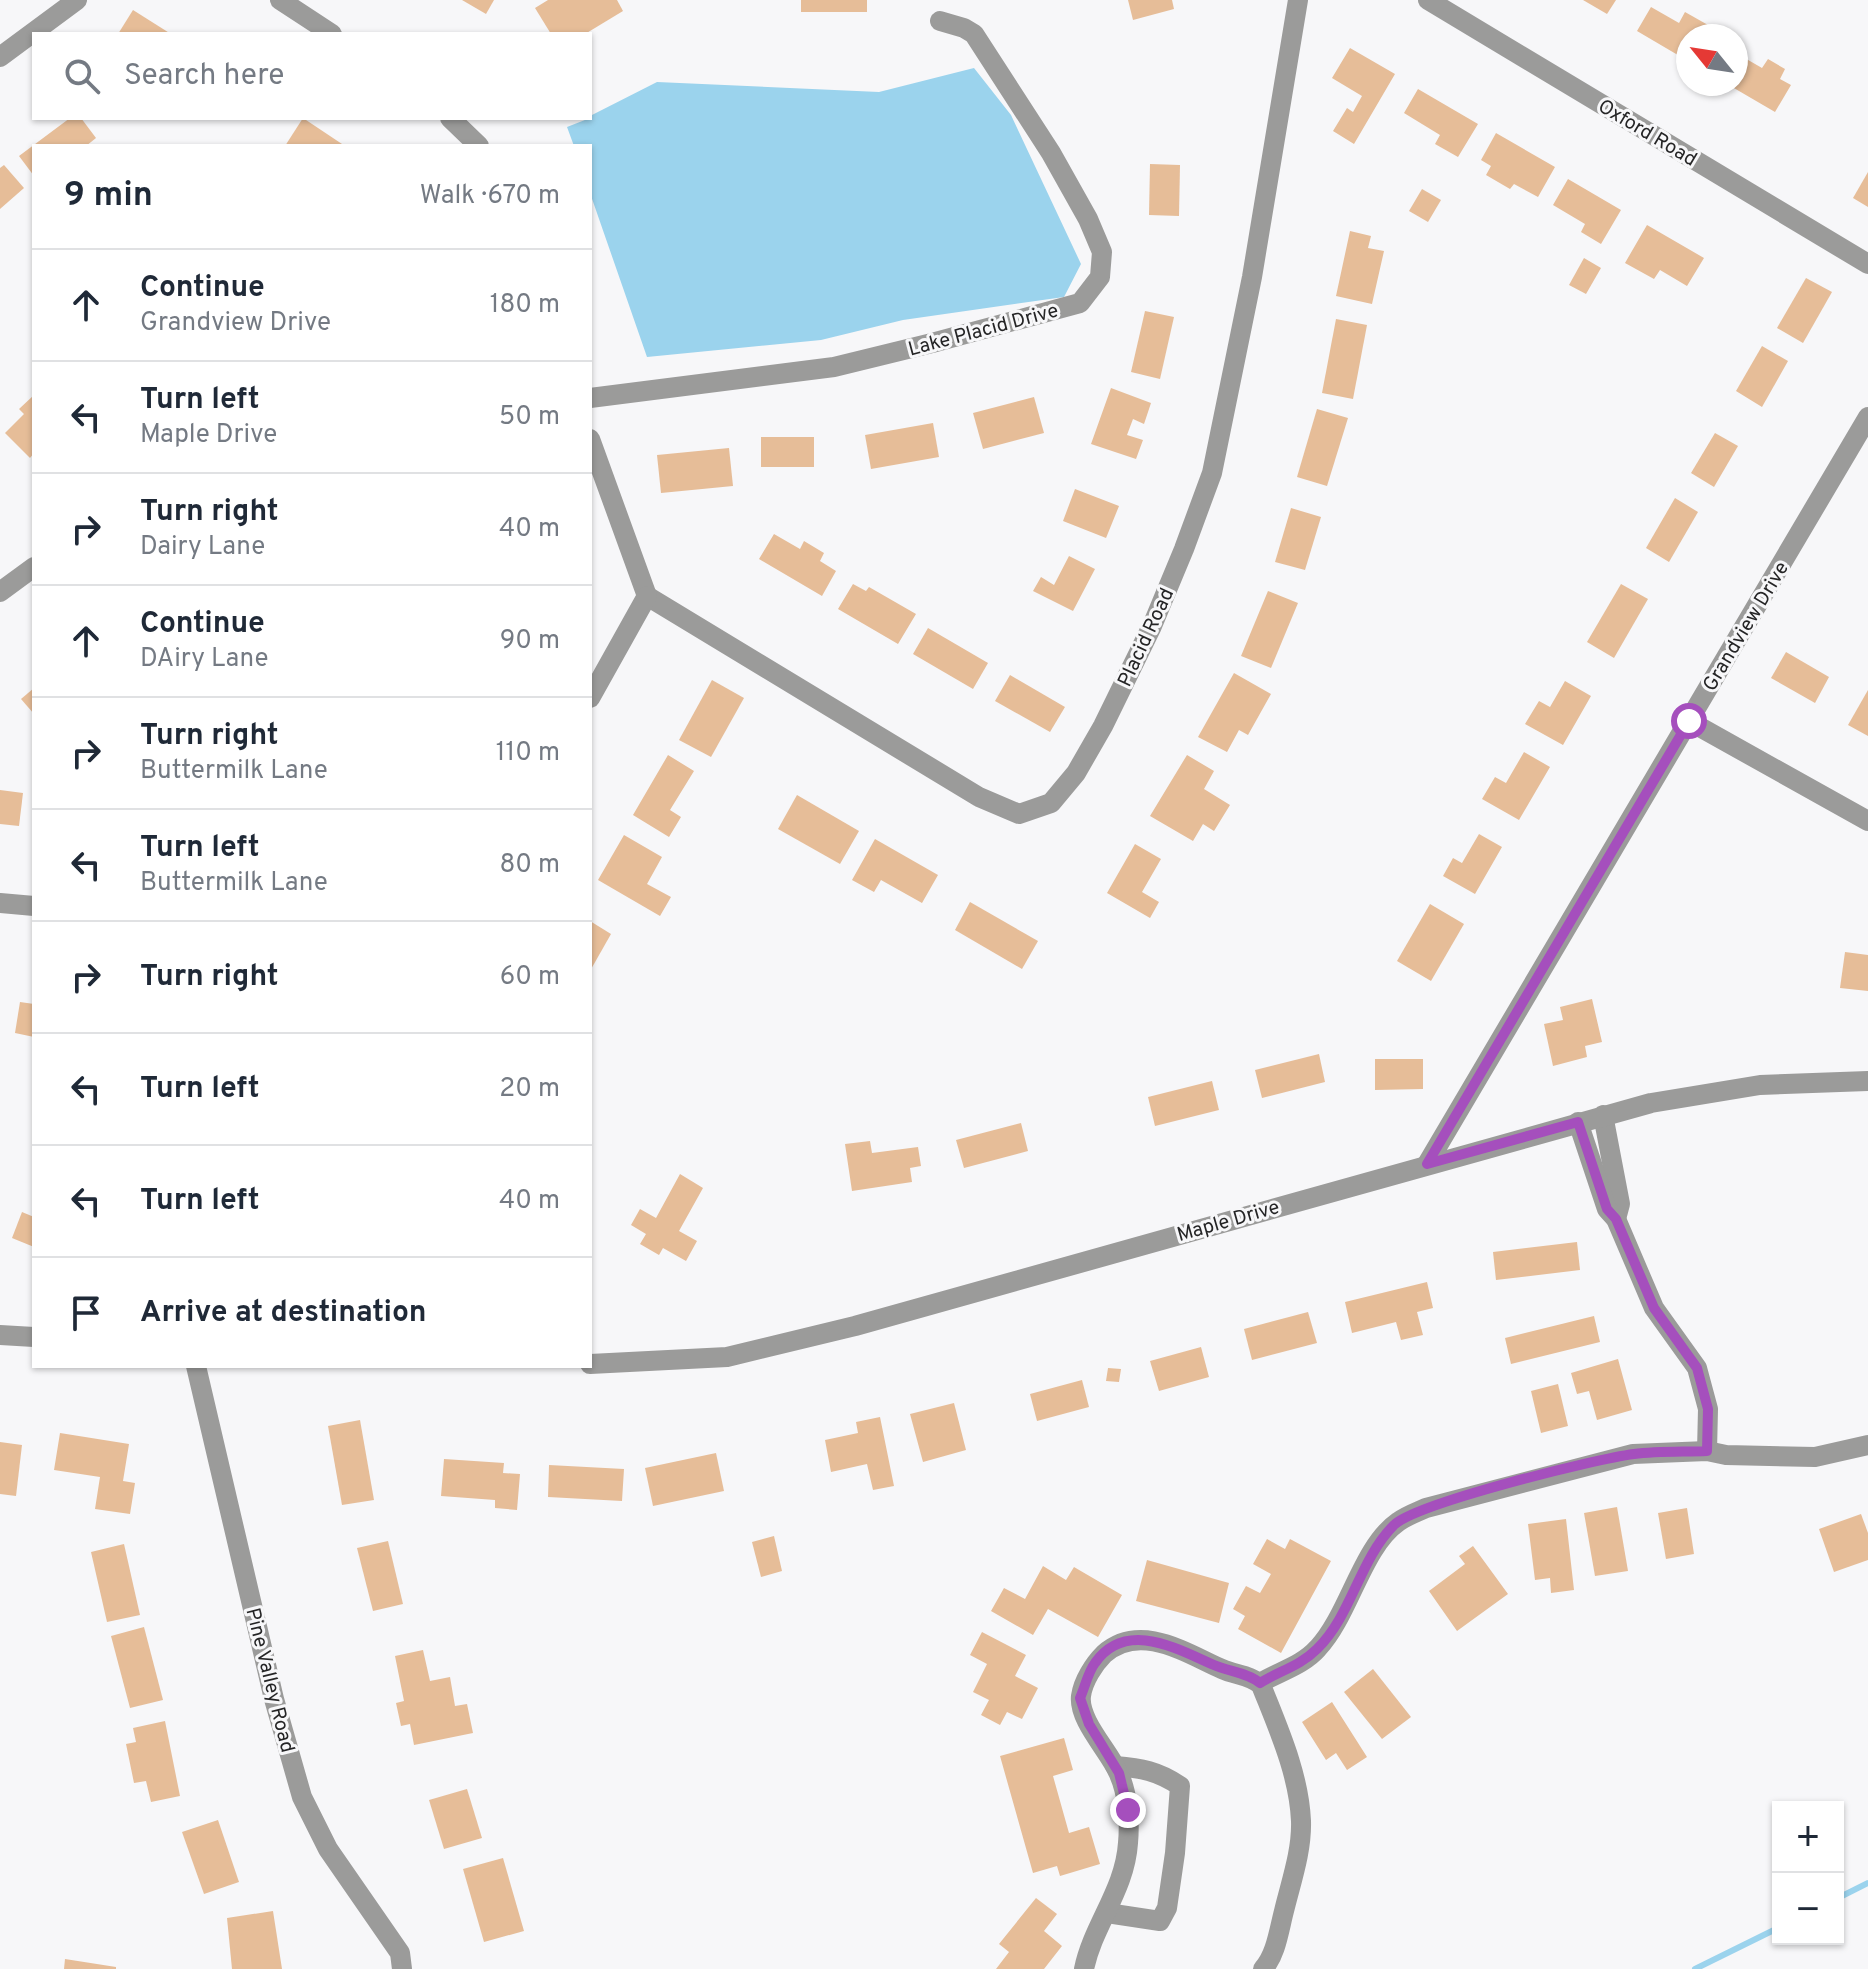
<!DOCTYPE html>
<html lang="en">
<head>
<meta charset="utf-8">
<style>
  :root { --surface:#fff; --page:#f6f6f7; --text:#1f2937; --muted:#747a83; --line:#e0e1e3 }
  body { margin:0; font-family:Overpass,sans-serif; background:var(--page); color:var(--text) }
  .controls { position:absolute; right:24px; bottom:24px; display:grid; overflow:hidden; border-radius:0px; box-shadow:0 2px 6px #0004 }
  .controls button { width:72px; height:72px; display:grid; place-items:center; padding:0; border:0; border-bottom:2px solid var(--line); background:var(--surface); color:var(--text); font:40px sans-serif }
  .compass { position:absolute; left:1676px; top:24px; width:72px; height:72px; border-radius:50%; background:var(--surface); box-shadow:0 2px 6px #0004; rotate:300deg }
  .stop { position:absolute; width:24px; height:24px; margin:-18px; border:6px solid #a54fbd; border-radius:50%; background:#fff }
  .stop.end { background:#a54fbd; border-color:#fff; box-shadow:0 2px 8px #0008 }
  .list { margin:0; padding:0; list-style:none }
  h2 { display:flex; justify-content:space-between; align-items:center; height:104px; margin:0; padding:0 32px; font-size:34px }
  h2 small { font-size:26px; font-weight:400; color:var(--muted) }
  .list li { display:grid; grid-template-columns:52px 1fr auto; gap:24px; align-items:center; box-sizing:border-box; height:112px; padding:0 32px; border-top:2px solid var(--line) }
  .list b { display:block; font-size:30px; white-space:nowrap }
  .list p { margin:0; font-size:26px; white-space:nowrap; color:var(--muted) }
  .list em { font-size:26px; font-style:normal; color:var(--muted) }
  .icon { flex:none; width:44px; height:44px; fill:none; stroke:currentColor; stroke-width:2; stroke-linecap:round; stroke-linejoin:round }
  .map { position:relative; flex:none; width:1868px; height:1969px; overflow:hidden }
  .search { position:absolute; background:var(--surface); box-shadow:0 2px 6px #0004; left:32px; top:32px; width:560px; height:88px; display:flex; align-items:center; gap:20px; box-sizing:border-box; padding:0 28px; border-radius:0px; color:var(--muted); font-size:30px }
  .panel { position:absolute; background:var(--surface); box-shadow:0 2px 6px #0004; left:32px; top:144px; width:560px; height:1224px; border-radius:0px }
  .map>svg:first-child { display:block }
  .water { fill:#9bd3ed }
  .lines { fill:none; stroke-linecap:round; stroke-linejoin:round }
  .stream { stroke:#9bd3ed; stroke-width:6 }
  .building { fill:#e6bd98 }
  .minor { stroke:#9b9b9a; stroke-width:20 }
  .route { stroke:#a54fbd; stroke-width:10 }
  .labels { text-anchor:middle; stroke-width:6; stroke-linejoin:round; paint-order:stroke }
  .street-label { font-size:20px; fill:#252526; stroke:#f7f7f9 }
</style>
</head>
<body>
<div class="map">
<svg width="1868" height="1969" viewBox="0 0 1868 1969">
  <rect width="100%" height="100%" fill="#f7f7f9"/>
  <path class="water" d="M 974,68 L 1011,115 L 1081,264 L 1064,297 L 903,320 L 821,340 L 647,357 L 590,193 L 590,146 L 574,146 L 567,127 L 590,118 L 590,116 L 657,82 L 879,92 Z"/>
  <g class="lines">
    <g class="stream">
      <path d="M 1838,1898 L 1868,1883"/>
      <path d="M 1695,1969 L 1778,1928"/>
    </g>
  </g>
  <g class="building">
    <path d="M 462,0 L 494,0 L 486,14 Z"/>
    <path d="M 548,0 L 617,0 L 623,11 L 585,34 L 551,34 L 535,8 Z"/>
    <rect x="801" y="0" width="66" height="12"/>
    <path d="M 1128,0 L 1172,0 L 1174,9 L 1133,20 Z"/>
    <path d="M 1583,0 L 1616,0 L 1607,14 Z"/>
    <path d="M 1651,7 L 1679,23 L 1685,12 L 1708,25 L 1702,36 L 1688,36 L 1688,61 L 1637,31 Z"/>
    <path d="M 133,10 L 171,34 L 118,34 Z"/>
    <path d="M 1350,48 L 1395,74 L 1354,144 L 1333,131 L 1347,108 L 1353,112 L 1362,96 L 1332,78 Z"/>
    <path d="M 1736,53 L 1762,68 L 1768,59 L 1785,69 L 1780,79 L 1791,85 L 1775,112 L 1727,84 L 1736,84 Z"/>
    <path d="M 1418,89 L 1478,124 L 1458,157 L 1435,144 L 1440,135 L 1404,113 Z"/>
    <path d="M 70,118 L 81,118 L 96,138 L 86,146 L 34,146 L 34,176 L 19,156 Z"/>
    <path d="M 303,118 L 345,146 L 285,146 Z"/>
    <path d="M 1496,133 L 1555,167 L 1538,197 L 1514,184 L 1510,189 L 1486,175 L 1491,166 L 1481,160 Z"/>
    <path d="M 1150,164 L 1180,165 L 1179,216 L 1149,215 Z"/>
    <path d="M 4,165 L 24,188 L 0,209 L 0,168 Z"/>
    <path d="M 1868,172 L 1868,207 L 1853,198 Z"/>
    <path d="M 1568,179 L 1621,210 L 1601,244 L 1581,232 L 1585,224 L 1553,205 Z"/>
    <path d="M 1422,189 L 1441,200 L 1428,222 L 1409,211 Z"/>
    <path d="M 1647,225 L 1704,258 L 1687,286 L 1660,270 L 1654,279 L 1625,263 Z"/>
    <path d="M 1350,231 L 1371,236 L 1368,248 L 1384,251 L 1372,304 L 1336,296 Z"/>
    <path d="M 1584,258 L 1601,268 L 1586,294 L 1569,285 Z"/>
    <path d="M 1806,278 L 1832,292 L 1803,343 L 1777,328 Z"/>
    <path d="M 1145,311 L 1174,317 L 1160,379 L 1131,372 Z"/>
    <path d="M 1336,319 L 1367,325 L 1353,399 L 1322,393 Z"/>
    <path d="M 1762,346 L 1788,361 L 1762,407 L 1736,391 Z"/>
    <path d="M 1111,388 L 1151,403 L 1144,424 L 1133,419 L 1127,435 L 1143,440 L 1136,459 L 1091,444 Z"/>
    <path d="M 34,395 L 34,453 L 30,458 L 5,433 L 24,414 L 19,409 Z"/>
    <path d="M 1034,397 L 1044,433 L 983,449 L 973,413 Z"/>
    <path d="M 1317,409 L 1348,418 L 1327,486 L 1297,477 Z"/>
    <path d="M 933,423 L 939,457 L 871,469 L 865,435 Z"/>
    <path d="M 1715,433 L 1738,446 L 1714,487 L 1691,473 Z"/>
    <rect x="761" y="437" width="53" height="30"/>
    <path d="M 729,448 L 733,486 L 661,493 L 657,455 Z"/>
    <path d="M 1075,489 L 1119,506 L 1106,538 L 1063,521 Z"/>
    <path d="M 1675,498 L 1698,512 L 1669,562 L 1646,548 Z"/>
    <path d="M 1291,508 L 1321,517 L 1305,570 L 1275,562 Z"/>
    <path d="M 774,534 L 800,549 L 804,541 L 824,553 L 820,561 L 836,571 L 822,596 L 759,559 Z"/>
    <path d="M 1069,556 L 1095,569 L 1073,611 L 1033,591 L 1041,577 L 1054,585 Z"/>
    <path d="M 853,584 L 866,591 L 869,587 L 916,614 L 898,644 L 838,609 Z"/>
    <path d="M 1621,584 L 1648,599 L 1614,658 L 1587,642 Z"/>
    <path d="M 1268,591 L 1298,603 L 1271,668 L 1241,656 Z"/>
    <path d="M 928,628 L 988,663 L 973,689 L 913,654 Z"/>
    <path d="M 1786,652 L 1829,677 L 1815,703 L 1771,678 Z"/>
    <path d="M 1234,673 L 1271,694 L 1248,735 L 1239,730 L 1227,752 L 1198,737 Z"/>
    <path d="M 1010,675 L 1065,707 L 1050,732 L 995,701 Z"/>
    <path d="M 712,680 L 744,698 L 711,757 L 679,740 Z"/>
    <path d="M 1565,681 L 1591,696 L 1563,745 L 1525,724 L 1539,701 L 1550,707 Z"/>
    <path d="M 34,688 L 34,714 L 21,699 Z"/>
    <path d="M 1868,690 L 1868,736 L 1848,725 Z"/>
    <path d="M 1524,752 L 1550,767 L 1519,820 L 1482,799 L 1495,777 L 1506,783 Z"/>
    <path d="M 668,755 L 694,771 L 670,810 L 681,817 L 669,837 L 633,815 Z"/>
    <path d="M 1187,755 L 1214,771 L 1204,789 L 1230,805 L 1214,831 L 1203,824 L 1193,841 L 1150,816 Z"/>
    <path d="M 0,790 L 23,793 L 19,826 L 0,824 Z"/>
    <path d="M 797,795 L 859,831 L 840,864 L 778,829 Z"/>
    <path d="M 1479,834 L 1502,847 L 1475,894 L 1443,876 L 1453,858 L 1462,863 Z"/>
    <path d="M 624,835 L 662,857 L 647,884 L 671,897 L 660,916 L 598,880 Z"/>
    <path d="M 875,839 L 938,875 L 922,903 L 881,880 L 874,892 L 852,880 Z"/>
    <path d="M 1135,844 L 1161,859 L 1142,892 L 1159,902 L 1150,918 L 1107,893 Z"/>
    <path d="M 970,902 L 1038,941 L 1022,969 L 955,930 Z"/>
    <path d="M 1430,904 L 1464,924 L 1431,981 L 1397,961 Z"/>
    <path d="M 590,921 L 611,934 L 590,971 Z"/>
    <path d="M 1845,952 L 1868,955 L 1868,991 L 1840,988 Z"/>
    <path d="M 1592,999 L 1602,1042 L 1585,1046 L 1587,1057 L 1553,1066 L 1544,1024 L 1563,1020 L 1560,1007 Z"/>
    <path d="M 20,1002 L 34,1004 L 34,1037 L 15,1033 Z"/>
    <path d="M 1319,1054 L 1325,1082 L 1262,1098 L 1255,1070 Z"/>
    <path d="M 1375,1059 L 1423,1059 L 1423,1089 L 1375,1090 Z"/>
    <path d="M 1212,1081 L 1219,1110 L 1155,1126 L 1148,1097 Z"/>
    <path d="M 1021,1123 L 1028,1151 L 964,1168 L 956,1140 Z"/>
    <path d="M 870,1141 L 872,1153 L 918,1147 L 921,1166 L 910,1168 L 912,1182 L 852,1191 L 845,1144 Z"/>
    <path d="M 680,1174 L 703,1188 L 679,1231 L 697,1241 L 686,1261 L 663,1248 L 659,1255 L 640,1244 L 646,1234 L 631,1225 L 640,1209 L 656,1218 Z"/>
    <path d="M 22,1212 L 34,1217 L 34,1247 L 12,1238 Z"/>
    <path d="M 1577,1242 L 1580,1270 L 1496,1280 L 1493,1252 Z"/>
    <path d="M 1427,1282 L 1433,1308 L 1417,1312 L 1423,1335 L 1401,1340 L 1396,1322 L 1352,1333 L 1345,1302 Z"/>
    <path d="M 1308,1312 L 1317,1343 L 1252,1360 L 1244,1329 Z"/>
    <path d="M 1594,1316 L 1600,1342 L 1511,1364 L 1505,1338 Z"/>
    <path d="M 1201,1347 L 1209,1377 L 1159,1391 L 1150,1361 Z"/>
    <path d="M 1618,1359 L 1632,1410 L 1597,1420 L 1589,1391 L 1577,1394 L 1571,1373 Z"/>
    <path d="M 1108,1368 L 1121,1369 L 1119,1382 L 1106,1381 Z"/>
    <path d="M 1082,1380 L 1089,1407 L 1037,1421 L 1030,1394 Z"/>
    <path d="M 1558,1384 L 1568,1426 L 1541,1433 L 1531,1391 Z"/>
    <path d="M 954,1403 L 966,1450 L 923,1462 L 910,1414 Z"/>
    <path d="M 880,1417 L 894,1486 L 873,1490 L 867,1464 L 831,1472 L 825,1440 L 858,1433 L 856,1422 Z"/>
    <path d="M 360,1420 L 374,1500 L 342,1505 L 328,1426 Z"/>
    <path d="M 60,1433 L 129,1444 L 123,1481 L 135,1483 L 130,1514 L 95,1509 L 100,1477 L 54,1470 Z"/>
    <path d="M 0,1442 L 22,1445 L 16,1496 L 0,1494 Z"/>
    <path d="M 716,1453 L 724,1491 L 653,1506 L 645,1468 Z"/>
    <path d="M 444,1459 L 504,1463 L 503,1473 L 520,1474 L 517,1510 L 495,1508 L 495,1500 L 441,1496 Z"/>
    <path d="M 549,1465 L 624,1469 L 622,1501 L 548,1497 Z"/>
    <path d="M 1617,1507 L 1628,1571 L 1595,1576 L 1584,1513 Z"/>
    <path d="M 1687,1508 L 1694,1554 L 1666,1559 L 1658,1513 Z"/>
    <path d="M 1861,1514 L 1868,1533 L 1868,1560 L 1834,1572 L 1819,1529 Z"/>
    <path d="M 1566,1519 L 1574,1590 L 1551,1593 L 1550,1578 L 1535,1580 L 1528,1524 Z"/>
    <path d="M 774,1536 L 782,1571 L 761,1577 L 752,1542 Z"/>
    <path d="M 1267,1539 L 1285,1549 L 1290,1539 L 1331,1561 L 1281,1653 L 1238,1629 L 1245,1616 L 1233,1609 L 1246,1586 L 1260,1593 L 1271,1574 L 1253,1564 Z"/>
    <path d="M 388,1541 L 403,1604 L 373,1611 L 357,1548 Z"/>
    <path d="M 124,1544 L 140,1615 L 107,1622 L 91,1552 Z"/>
    <path d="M 1473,1546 L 1508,1594 L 1457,1631 L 1429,1591 L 1465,1564 L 1459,1556 Z"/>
    <path d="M 1147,1560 L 1229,1583 L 1219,1623 L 1136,1601 Z"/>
    <path d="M 1043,1566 L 1066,1580 L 1074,1567 L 1122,1595 L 1098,1637 L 1048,1609 L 1033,1635 L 991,1611 L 1004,1588 L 1025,1599 Z"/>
    <path d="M 144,1627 L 163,1700 L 130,1708 L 111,1636 Z"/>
    <path d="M 982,1632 L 1026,1655 L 1015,1676 L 1038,1688 L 1022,1719 L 1007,1712 L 1000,1725 L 981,1715 L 989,1700 L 973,1692 L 987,1664 L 970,1655 Z"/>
    <path d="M 423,1650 L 430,1681 L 450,1677 L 455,1706 L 467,1704 L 473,1733 L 414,1745 L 410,1724 L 401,1726 L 396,1703 L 404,1701 L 395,1656 Z"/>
    <path d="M 1373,1669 L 1411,1717 L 1382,1739 L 1344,1692 Z"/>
    <path d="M 1332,1702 L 1367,1757 L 1347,1770 L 1336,1753 L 1326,1760 L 1302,1722 Z"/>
    <path d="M 165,1721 L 180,1796 L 151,1802 L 146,1781 L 134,1783 L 126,1744 L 136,1742 L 133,1728 Z"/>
    <path d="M 1064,1738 L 1073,1770 L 1053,1776 L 1069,1833 L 1089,1827 L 1100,1864 L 1060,1876 L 1057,1866 L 1033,1873 L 1000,1756 Z"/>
    <path d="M 467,1789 L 482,1838 L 444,1849 L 429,1800 Z"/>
    <path d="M 218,1820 L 239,1882 L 204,1894 L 182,1832 Z"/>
    <path d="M 503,1858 L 524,1931 L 484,1942 L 463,1869 Z"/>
    <path d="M 1036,1898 L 1057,1914 L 1044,1931 L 1062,1946 L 1044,1969 L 996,1969 L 1009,1952 L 999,1944 Z"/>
    <path d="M 273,1911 L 282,1969 L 232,1969 L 227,1918 Z"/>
    <path d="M 65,1959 L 116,1967 L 116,1969 L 64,1969 Z"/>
  </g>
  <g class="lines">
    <g class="minor">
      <path d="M 280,0 L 332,34"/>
      <path d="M 1428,0 L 1868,264"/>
      <path d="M 0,57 L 77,0"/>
      <path d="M 450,118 L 479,146"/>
      <path d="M 590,398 L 834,367 L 932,343 L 1080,303 L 1100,277 L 1102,252 L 1088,219 L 1051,153 L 974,34 L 964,28 L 940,21"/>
      <path d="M 590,439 L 647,596"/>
      <path d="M 0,592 L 34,567"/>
      <path d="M 647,596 L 979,797 L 1019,814 L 1051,803 L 1076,773 L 1103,726 L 1152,626 L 1184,549 L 1212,473 L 1252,277 L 1298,0"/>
      <path d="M 590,698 L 647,596"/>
      <path d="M 1689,721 L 1868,821"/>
      <path d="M 0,903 L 34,906"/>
      <path d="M 1603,1115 L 1620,1204 L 1616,1219"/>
      <path d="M 1578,1122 L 1607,1209 L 1616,1219 L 1654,1308 L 1697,1368 L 1708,1409 L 1707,1451"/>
      <path d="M 1427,1164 L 1868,417"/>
      <path d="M 0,1335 L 34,1337"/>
      <path d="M 590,1364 L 727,1357 L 855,1326 L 1651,1103 L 1760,1085 L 1868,1081"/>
      <path d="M 196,1366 L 274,1699 L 302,1797 L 328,1849 L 400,1953 L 402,1969"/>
      <path d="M 1260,1683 C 1280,1671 1302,1666 1318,1648 C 1349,1615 1362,1547 1398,1522 C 1406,1516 1417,1512 1426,1508 L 1633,1454 L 1707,1451 L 1726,1455 L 1815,1457 L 1868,1445"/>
      <path d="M 1107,1913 L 1160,1921 L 1167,1908 L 1175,1853 L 1180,1786 C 1158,1771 1141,1768 1115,1766"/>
      <path d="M 1084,1969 C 1093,1925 1125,1890 1128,1843 C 1130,1821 1128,1793 1118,1772 C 1109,1751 1078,1720 1081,1696 C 1083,1681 1094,1664 1104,1654 C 1140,1622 1186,1653 1222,1669 C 1235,1675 1251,1675 1261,1685 C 1278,1728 1299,1774 1301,1821 C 1302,1851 1291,1882 1284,1911 C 1279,1930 1276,1955 1263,1969"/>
    </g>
  </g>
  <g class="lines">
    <path class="route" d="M 1128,1810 L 1119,1773 L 1089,1724 L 1080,1698 C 1085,1687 1088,1672 1095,1663 C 1126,1619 1177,1649 1214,1665 C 1227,1671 1249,1673 1260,1683 C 1279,1671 1300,1666 1317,1649 C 1352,1615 1359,1560 1394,1525 C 1417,1503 1595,1459 1634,1454 C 1658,1451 1683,1452 1707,1451 L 1708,1409 L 1697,1368 L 1654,1308 L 1616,1219 L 1607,1209 L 1578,1122 L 1427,1164 L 1689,721"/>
  </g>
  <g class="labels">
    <g class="street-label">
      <text transform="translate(1648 132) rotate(31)" y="7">Oxford Road</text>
      <text transform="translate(983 329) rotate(-15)" y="7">Lake Placid Drive</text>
      <text transform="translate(1745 626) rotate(-59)" y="7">Grandview Drive</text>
      <text transform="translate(1145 637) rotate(-65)" y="7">Placid Road</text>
      <text transform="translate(1228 1220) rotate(-16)" y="7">Maple Drive</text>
      <text transform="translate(271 1680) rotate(76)" y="7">Pine Valley Road</text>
    </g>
  </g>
</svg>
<div class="controls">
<button>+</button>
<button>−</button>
</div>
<svg class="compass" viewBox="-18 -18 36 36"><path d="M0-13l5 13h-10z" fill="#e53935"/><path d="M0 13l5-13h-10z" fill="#747a83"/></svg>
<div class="stop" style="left:1689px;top:721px"></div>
<div class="stop end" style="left:1128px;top:1810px"></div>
<div class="search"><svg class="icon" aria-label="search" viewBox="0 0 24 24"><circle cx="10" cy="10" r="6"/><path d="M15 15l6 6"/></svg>Search here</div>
<section class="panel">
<h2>9 min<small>Walk · 670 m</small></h2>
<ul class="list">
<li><svg class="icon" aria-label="ahead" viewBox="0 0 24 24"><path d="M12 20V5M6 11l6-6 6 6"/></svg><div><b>Continue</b><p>Grandview Drive</p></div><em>180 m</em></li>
<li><svg class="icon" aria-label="left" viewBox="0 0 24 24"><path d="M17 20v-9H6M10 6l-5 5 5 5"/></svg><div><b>Turn left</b><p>Maple Drive</p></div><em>50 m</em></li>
<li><svg class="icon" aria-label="right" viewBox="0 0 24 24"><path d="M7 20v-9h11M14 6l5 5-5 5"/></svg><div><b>Turn right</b><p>Dairy Lane</p></div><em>40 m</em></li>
<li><svg class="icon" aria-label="ahead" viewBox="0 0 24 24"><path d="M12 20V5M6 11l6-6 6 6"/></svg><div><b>Continue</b><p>DAiry Lane</p></div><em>90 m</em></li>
<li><svg class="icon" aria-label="right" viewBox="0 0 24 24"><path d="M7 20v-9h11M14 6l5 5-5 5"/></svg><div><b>Turn right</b><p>Buttermilk Lane</p></div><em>110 m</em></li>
<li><svg class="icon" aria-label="left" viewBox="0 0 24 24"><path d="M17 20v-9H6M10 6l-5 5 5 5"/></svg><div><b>Turn left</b><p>Buttermilk Lane</p></div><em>80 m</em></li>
<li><svg class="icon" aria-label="right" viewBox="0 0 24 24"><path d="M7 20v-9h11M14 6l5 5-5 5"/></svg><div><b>Turn right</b></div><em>60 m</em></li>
<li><svg class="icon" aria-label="left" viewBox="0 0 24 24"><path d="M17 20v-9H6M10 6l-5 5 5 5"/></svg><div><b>Turn left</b></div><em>20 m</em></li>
<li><svg class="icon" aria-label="left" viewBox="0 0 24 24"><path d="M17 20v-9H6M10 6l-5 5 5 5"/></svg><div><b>Turn left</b></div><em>40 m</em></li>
<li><svg class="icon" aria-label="arrive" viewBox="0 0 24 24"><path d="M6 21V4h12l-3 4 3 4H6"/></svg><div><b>Arrive at destination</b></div></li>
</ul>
</section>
</div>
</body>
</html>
